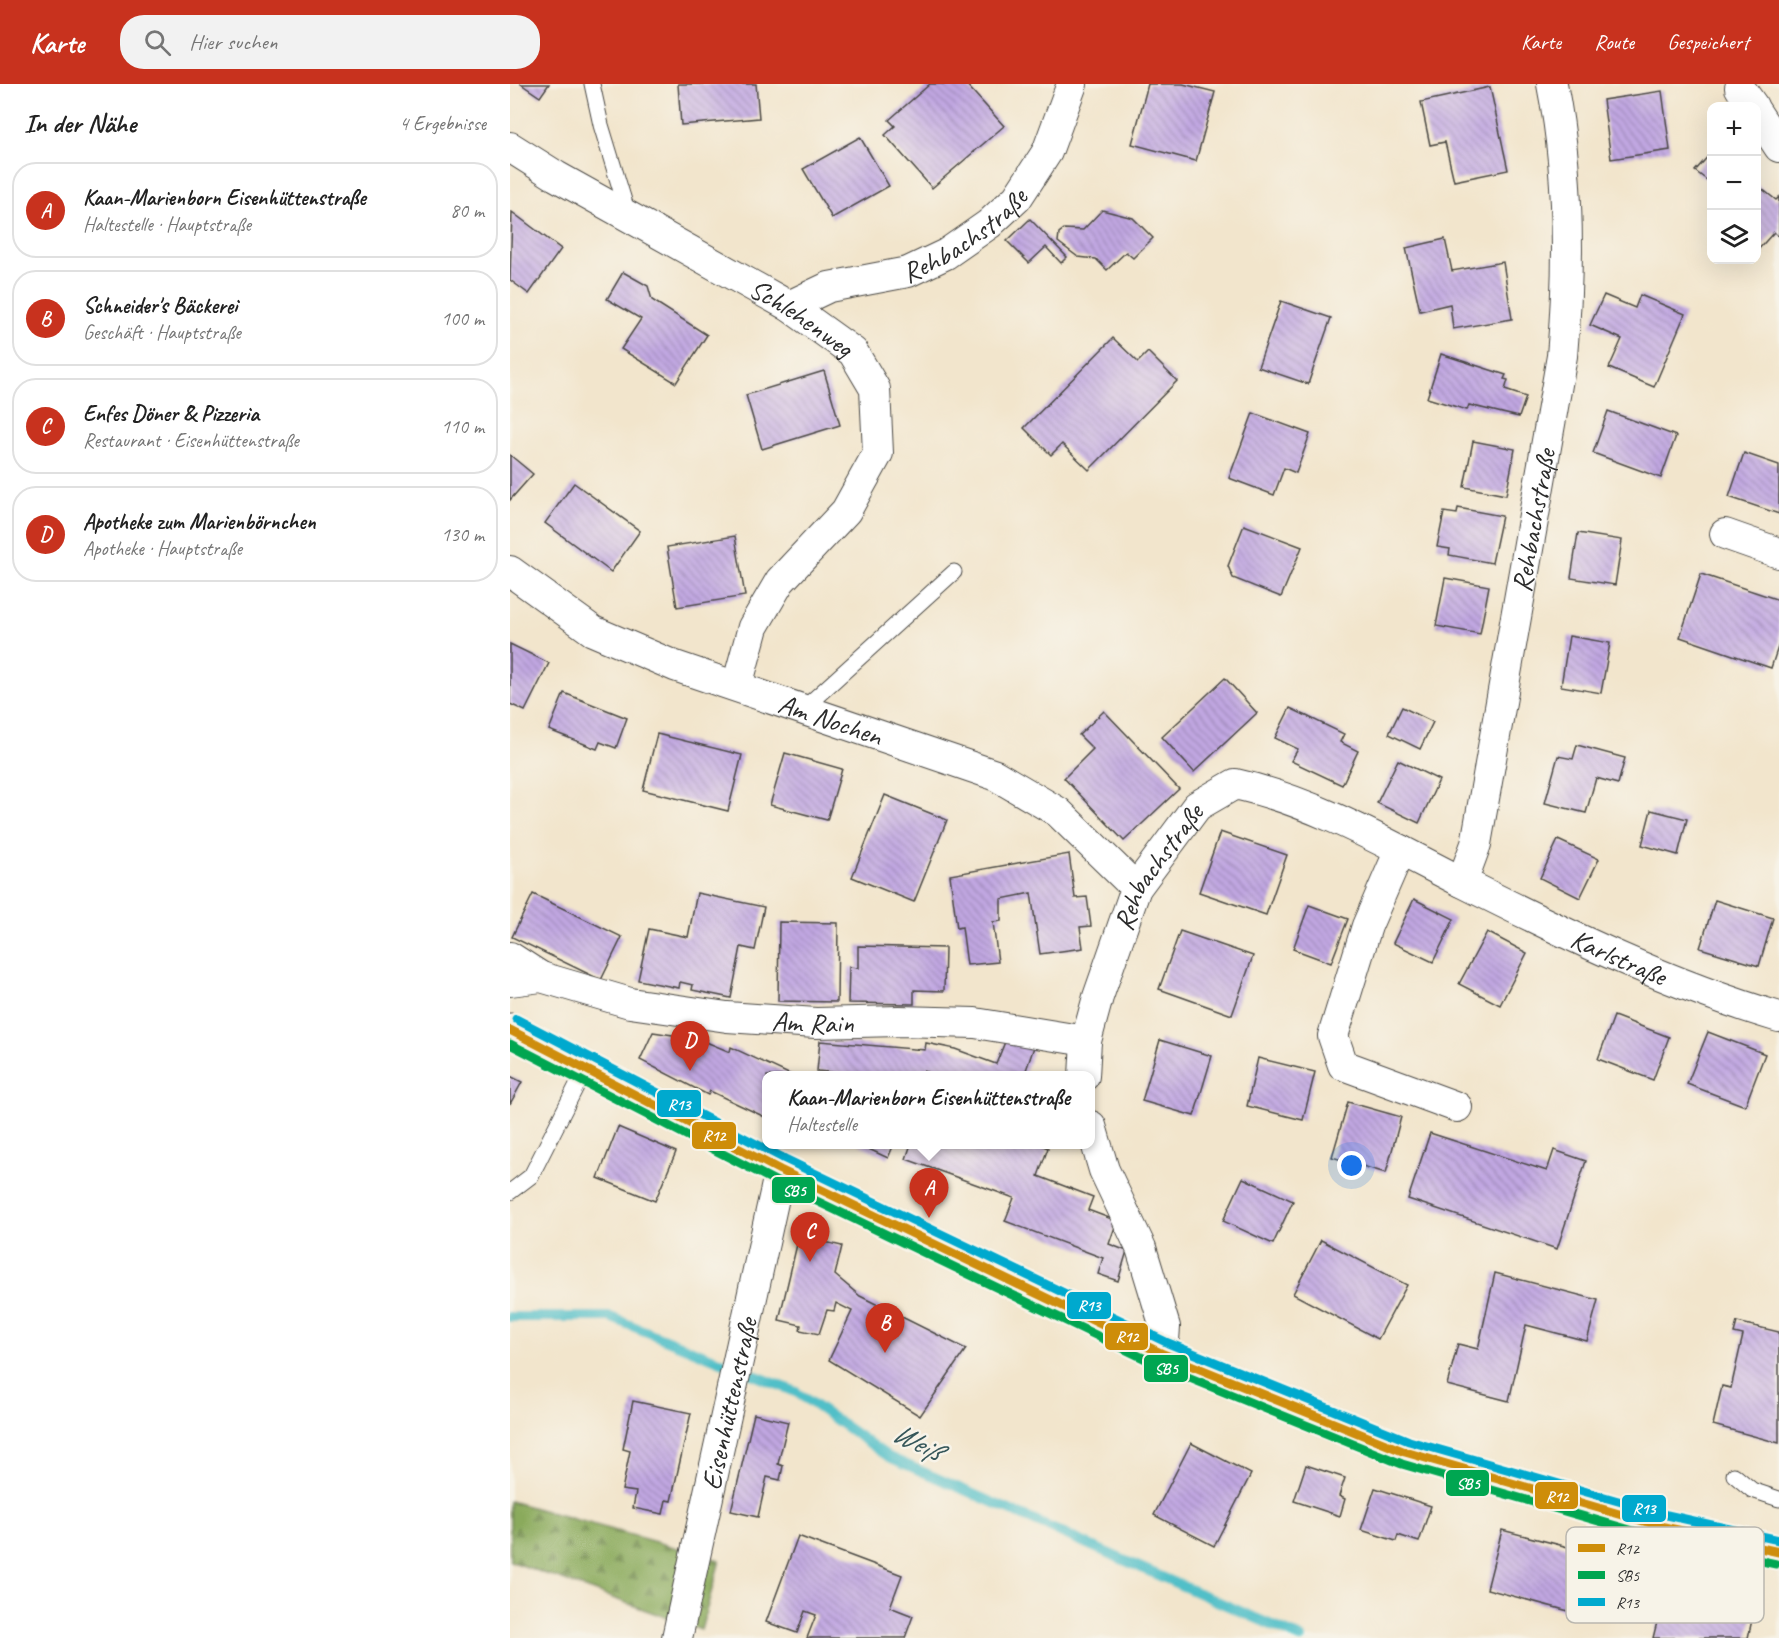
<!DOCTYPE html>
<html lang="de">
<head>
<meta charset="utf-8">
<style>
  :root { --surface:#fff; --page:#f2f2f2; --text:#222; --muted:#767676; --line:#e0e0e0; --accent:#c8321e }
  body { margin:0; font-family:Caveat,sans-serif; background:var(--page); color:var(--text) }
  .controls { position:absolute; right:18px; top:18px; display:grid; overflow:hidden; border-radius:12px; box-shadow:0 6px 24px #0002 }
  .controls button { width:54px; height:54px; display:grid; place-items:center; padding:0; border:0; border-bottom:2px solid var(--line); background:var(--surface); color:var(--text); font:30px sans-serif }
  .you { position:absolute; left:842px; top:1082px; width:21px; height:21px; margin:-15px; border:4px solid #fff; border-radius:50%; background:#1a73e8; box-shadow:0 0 0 9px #1a73e833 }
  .badge { display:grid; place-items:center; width:39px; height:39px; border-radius:50%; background:var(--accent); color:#fff; font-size:20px; font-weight:700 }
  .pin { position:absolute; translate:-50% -50px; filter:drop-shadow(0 2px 3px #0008) }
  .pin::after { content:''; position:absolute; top:32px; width:21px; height:18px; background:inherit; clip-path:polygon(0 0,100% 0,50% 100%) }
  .popup { position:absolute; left:252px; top:987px; width:333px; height:78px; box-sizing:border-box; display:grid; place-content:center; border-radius:12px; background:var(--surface); filter:drop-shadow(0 2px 4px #0005); font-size:20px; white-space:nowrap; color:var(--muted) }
  .popup b { font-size:22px; color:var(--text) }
  .popup::after { content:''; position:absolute; left:50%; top:100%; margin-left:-12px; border:12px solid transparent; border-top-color:var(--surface) }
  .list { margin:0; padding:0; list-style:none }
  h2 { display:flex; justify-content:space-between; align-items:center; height:78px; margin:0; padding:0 24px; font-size:26px }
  h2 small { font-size:20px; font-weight:400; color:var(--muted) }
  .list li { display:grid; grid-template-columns:39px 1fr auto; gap:18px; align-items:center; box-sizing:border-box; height:96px; margin:0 12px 12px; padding:0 12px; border:2px solid var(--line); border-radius:24px }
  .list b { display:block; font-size:22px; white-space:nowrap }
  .list p { margin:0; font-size:20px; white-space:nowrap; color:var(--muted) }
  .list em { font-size:20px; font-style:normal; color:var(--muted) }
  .icon { flex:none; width:33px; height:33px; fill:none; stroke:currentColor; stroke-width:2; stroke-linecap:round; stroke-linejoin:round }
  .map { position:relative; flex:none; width:1269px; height:1554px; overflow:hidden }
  header { display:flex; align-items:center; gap:36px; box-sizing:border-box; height:84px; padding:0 30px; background:var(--accent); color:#fff }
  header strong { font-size:28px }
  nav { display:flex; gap:33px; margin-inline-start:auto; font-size:21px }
  .search { width:420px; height:54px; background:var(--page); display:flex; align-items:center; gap:15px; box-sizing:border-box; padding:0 21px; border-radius:24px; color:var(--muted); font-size:22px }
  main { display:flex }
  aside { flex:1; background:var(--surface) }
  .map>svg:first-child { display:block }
  .forest { fill:url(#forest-firs); stroke:#5a6a44; stroke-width:1.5 }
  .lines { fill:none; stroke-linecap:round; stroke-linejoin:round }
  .stream { stroke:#51bfc8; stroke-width:10 }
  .building { fill:url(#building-back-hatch) }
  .lane-casing { stroke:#494743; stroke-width:17 }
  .street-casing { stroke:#494743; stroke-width:32 }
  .secondary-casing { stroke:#494743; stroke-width:35 }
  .lane { stroke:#fff; stroke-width:15 }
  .street { stroke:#fff; stroke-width:30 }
  .secondary { stroke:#fff; stroke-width:33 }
  .bus-1-casing { stroke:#f7f3e8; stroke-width:14 }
  .bus-2-casing { stroke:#f7f3e8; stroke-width:14 }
  .bus-3-casing { stroke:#f7f3e8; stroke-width:14 }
  .bus-1 { stroke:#ce8d09; stroke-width:9 }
  .bus-2 { stroke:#00a651; stroke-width:9 }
  .bus-3 { stroke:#00a9ce; stroke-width:9 }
  .labels { text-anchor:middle; stroke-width:5; stroke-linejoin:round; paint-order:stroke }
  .street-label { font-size:28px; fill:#2b2b2b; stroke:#f7f3e8 }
  .water-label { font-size:30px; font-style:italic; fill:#36575a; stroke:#f7f3e8 }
  .key { fill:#f7f3e8; stroke:#bab7af; stroke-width:1.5 }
  .key-label { font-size:16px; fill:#2b2b2b }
  .line-badge { stroke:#f7f3e8; stroke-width:2 }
  .badge-label { font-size:16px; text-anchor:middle; font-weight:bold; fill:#fff }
</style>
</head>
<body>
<header>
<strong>Karte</strong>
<div class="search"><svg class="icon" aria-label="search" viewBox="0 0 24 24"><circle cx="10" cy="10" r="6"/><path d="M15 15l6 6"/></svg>Hier suchen</div>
<nav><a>Karte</a><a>Route</a><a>Gespeichert</a></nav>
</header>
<main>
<aside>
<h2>In der Nähe<small>4 Ergebnisse</small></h2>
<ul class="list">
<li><span class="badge">A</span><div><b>Kaan-Marienborn Eisenhüttenstraße</b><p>Haltestelle · Hauptstraße</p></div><em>80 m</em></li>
<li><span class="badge">B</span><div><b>Schneider's Bäckerei</b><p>Geschäft · Hauptstraße</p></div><em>100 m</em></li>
<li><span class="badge">C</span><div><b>Enfes Döner &amp; Pizzeria</b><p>Restaurant · Eisenhüttenstraße</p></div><em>110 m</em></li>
<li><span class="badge">D</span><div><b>Apotheke zum Marienbörnchen</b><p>Apotheke · Hauptstraße</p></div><em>130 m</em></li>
</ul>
</aside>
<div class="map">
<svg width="1269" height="1554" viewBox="0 0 1269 1554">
  <defs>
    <pattern id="forest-firs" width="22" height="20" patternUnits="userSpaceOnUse" patternTransform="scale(1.5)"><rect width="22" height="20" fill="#8aaa5c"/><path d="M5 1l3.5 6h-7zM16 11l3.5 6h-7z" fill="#718b4c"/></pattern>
    <pattern id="building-back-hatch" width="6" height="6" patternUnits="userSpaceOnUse" patternTransform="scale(1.5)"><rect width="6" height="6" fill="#c1a7e2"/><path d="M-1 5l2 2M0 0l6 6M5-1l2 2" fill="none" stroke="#9d88b7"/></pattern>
  </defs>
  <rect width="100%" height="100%" fill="#f7f3e8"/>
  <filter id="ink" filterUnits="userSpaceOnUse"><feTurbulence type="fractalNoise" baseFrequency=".0167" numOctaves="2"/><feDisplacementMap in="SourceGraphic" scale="12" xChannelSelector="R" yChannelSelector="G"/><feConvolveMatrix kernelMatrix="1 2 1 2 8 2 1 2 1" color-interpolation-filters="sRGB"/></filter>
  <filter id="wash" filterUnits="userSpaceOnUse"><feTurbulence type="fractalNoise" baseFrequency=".008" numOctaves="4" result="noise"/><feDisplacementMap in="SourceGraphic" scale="24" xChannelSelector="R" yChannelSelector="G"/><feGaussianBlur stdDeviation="1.35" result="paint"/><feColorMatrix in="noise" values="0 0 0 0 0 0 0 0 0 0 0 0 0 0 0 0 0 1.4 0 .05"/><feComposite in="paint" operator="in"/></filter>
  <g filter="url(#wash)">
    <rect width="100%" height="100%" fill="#f2e5cc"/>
    <path class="forest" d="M 0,1417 L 210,1476 L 191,1546 L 0,1477 Z"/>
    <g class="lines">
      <path class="stream" d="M 0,1233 L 100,1233 L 286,1308 L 379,1373 L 791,1554"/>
    </g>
    <g id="blocks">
      <g class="building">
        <path d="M 11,0 L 39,0 L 30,13 Z"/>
        <path d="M 168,0 L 246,0 L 249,34 L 171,41 Z"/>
        <path d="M 420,0 L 456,0 L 494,42 L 422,104 L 375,51 L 385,42 L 379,36 Z"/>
        <path d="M 638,0 L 673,0 L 705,8 L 686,77 L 622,60 Z"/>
        <path d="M 980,3 L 998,86 L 944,97 L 935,58 L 920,61 L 911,18 Z"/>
        <path d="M 1152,7 L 1160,66 L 1101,75 L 1093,16 Z"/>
        <path d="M 350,53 L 379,102 L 322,134 L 293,85 Z"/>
        <path d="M 1202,68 L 1202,100 L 1185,87 Z"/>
        <path d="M 1246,100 L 1266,116 L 1269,113 L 1269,153 L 1264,148 L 1246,168 Z"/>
        <path d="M 592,126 L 623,134 L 643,154 L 623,174 L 616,168 L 597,186 L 586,175 L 568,173 L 548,158 L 549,149 L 554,145 L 573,146 Z"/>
        <path d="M 2,128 L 51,165 L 19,210 L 0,196 Z"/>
        <path d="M 520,135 L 557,173 L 551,179 L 536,163 L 519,179 L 497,157 Z"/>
        <path d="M 935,155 L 942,187 L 993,178 L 1002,235 L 943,245 L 940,220 L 910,227 L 896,164 Z"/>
        <path d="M 113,188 L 138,202 L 142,216 L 197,251 L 166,299 L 111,265 L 131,235 L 97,215 Z"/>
        <path d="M 1094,211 L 1125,224 L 1130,211 L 1175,230 L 1144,303 L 1099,284 L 1112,255 L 1080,241 Z"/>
        <path d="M 771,217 L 821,234 L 798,300 L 748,283 Z"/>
        <path d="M 603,254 L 628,278 L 638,268 L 667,297 L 579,386 L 552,360 L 541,371 L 514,344 Z"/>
        <path d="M 931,270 L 996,291 L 994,295 L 998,296 L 995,306 L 1016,313 L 1009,333 L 959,321 L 957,326 L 917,314 Z"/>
        <path d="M 314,287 L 330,341 L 252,365 L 236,311 Z"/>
        <path d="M 1098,327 L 1166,352 L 1151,394 L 1083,369 Z"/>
        <path d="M 743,329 L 800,350 L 786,389 L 774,384 L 764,411 L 719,394 Z"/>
        <path d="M 963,357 L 1005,365 L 996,411 L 954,403 Z"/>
        <path d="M 1234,369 L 1269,381 L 1269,430 L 1219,413 Z"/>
        <path d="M 0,371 L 23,390 L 0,416 Z"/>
        <path d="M 64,399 L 130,447 L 101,488 L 35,439 Z"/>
        <path d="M 948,424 L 992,432 L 982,479 L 939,471 L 940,465 L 927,463 L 934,428 L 947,430 Z"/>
        <path d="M 734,441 L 792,463 L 771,513 L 723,494 L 718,482 Z"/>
        <path d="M 1068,449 L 1112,456 L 1105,501 L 1061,494 Z"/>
        <path d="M 225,452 L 235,512 L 167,523 L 157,463 Z"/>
        <path d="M 1191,490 L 1269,516 L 1269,560 L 1261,584 L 1170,553 Z"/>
        <path d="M 935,494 L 979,502 L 970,550 L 926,542 Z"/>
        <path d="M 1059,552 L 1100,559 L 1091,609 L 1051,602 Z"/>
        <path d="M 0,560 L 39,579 L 15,627 L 0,620 Z"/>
        <path d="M 715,594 L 747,629 L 684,688 L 652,653 Z"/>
        <path d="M 54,609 L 117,634 L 106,664 L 90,658 L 87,665 L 39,646 Z"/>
        <path d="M 892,623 L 923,638 L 910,665 L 879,650 Z"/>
        <path d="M 780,624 L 834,650 L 830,658 L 848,667 L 832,701 L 781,677 L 788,665 L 765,654 Z"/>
        <path d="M 594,627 L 669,705 L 614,757 L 554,694 L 583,665 L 569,651 Z"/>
        <path d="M 147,650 L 232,671 L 218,727 L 133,706 Z"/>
        <path d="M 1067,661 L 1115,674 L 1108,700 L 1086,694 L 1076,729 L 1035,719 L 1048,672 L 1063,675 Z"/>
        <path d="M 275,669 L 332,685 L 317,736 L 260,721 Z"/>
        <path d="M 888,676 L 929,696 L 909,739 L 867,719 Z"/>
        <path d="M 375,711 L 437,736 L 404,818 L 342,793 Z"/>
        <path d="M 1141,726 L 1177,735 L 1168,771 L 1132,761 Z"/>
        <path d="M 710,748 L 777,771 L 756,831 L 689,808 Z"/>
        <path d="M 1048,756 L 1089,775 L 1070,814 L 1030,794 Z"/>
        <path d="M 559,770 L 565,814 L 577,813 L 581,842 L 570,843 L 573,864 L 530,870 L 521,809 L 491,815 L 491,837 L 483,838 L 488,878 L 457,881 L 452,843 L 447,844 L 440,791 Z"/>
        <path d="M 187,809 L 254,823 L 245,866 L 231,863 L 221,914 L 182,906 L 183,901 L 170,898 L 169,904 L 128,896 L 139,845 L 178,853 Z"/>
        <path d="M 23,810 L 112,853 L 91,896 L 2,853 Z"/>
        <path d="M 904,815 L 944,835 L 923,878 L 883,859 Z"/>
        <path d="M 1205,816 L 1263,834 L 1249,882 L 1190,864 Z"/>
        <path d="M 799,821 L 838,835 L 821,879 L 783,865 Z"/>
        <path d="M 269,838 L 328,839 L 327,918 L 268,917 Z"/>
        <path d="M 670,847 L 743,872 L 722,931 L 649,905 Z"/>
        <path d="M 977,848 L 1017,869 L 990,921 L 949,900 Z"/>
        <path d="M 348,862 L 435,864 L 434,907 L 404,906 L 404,920 L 338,919 L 339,883 L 348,884 Z"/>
        <path d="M 1104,932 L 1159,953 L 1143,996 L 1088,975 Z"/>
        <path d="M 143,948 L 189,955 L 220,968 L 221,963 L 283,992 L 257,992 L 257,1034 L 200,1007 L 198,1011 L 130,976 Z"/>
        <path d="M 1198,948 L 1255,970 L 1235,1022 L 1177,1000 Z"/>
        <path d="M 497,953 L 524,963 L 514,992 L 427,992 L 414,987 L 413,992 L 362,992 L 307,987 L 310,957 L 415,966 L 416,959 L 445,965 L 486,980 Z"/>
        <path d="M 650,956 L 702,972 L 684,1032 L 632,1017 Z"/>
        <path d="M 748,974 L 805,988 L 793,1036 L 737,1022 Z"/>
        <path d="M 0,992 L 12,998 L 0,1020 Z"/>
        <path d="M 838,1018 L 891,1033 L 876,1089 L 822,1073 Z"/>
        <path d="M 108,1043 L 166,1068 L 145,1117 L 88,1094 Z"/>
        <path d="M 920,1049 L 1037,1087 L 1044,1066 L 1076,1077 L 1047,1165 L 898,1115 Z"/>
        <path d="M 348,1060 L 384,1060 L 378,1074 Z"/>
        <path d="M 401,1060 L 529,1060 L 538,1064 L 528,1092 L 583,1113 L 578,1126 L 607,1137 L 599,1160 L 617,1167 L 608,1197 L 588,1190 L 593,1174 L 495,1137 L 504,1114 L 396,1075 Z"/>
        <path d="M 733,1094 L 783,1117 L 763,1160 L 713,1137 Z"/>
        <path d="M 289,1152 L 332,1162 L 325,1191 L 350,1212 L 456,1265 L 410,1332 L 319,1276 L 342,1227 L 326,1219 L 324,1227 L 317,1226 L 309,1250 L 290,1246 L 291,1241 L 269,1236 Z"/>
        <path d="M 811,1156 L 897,1201 L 868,1255 L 783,1210 Z"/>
        <path d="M 985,1189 L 1088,1216 L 1077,1257 L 1016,1241 L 999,1317 L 937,1301 L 948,1260 L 968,1265 Z"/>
        <path d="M 1227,1238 L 1269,1248 L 1269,1359 L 1203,1341 L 1212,1302 L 1221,1304 L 1233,1251 L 1224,1249 Z"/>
        <path d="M 123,1317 L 181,1329 L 161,1417 L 156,1416 L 153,1430 L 123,1424 L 126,1408 L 112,1406 L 120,1367 L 113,1365 Z"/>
        <path d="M 244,1330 L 278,1338 L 268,1380 L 273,1382 L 270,1396 L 257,1393 L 248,1433 L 221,1427 Z"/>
        <path d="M 681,1359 L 741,1390 L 704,1462 L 644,1431 Z"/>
        <path d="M 796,1381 L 835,1394 L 829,1412 L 835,1415 L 830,1432 L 784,1417 Z"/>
        <path d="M 865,1404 L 921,1422 L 909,1458 L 888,1451 L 886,1457 L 851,1446 Z"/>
        <path d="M 992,1446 L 1093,1472 L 1077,1532 L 977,1505 Z"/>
        <path d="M 288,1452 L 392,1491 L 380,1523 L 403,1532 L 395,1554 L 297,1554 L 306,1531 L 295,1527 L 287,1549 L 256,1538 Z"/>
        <path d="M 1181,1489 L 1197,1490 L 1211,1496 L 1231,1513 L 1230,1519 L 1245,1522 L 1238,1554 L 1143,1554 L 1158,1494 L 1179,1500 Z"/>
      </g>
    </g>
  </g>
  <g filter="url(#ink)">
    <use href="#blocks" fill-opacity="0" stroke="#494743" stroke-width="1.5"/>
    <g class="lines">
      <g class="lane-casing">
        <g id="lane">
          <path d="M 82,0 L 91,41 L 118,130"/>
          <path d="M 293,625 L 444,488"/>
          <path d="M 0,1108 L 21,1092 L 75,985"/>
          <path d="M 1224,1391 L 1242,1406 L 1269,1415"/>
        </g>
      </g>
      <g class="street-casing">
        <g id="street">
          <path d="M 1230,4 L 1243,22"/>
          <path d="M 1246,28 L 1269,63"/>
          <path id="s1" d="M 0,63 L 46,92 L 279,222 L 343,268 L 365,305 L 368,369 L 336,427 L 270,497 L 243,543 L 227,602"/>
          <path id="s2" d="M 279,222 L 319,203 L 398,188 L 436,170 L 479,140 L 507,114 L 537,68 L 562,0"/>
          <path d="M 1215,450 L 1269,469"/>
          <path id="s3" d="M 0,487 L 83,547 L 165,582 L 485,691 L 548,728 L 626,804"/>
          <path d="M 890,766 L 857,842 L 823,952 L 833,981 L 947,1023"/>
          <path id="s4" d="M 952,798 L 966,760 L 1052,272 C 1060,181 1060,90 1042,0"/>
          <path d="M 0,873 L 31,893"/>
          <path id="s5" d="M 0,897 L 31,893 L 120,919 L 217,933 L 306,939 L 389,937 L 465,939 L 576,957"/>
          <path id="s6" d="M 574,992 L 576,957 L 588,913 L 626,804 L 687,722 L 725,700 C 804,717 879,761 950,797 C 1053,849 1158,900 1269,933"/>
          <path d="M 581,1042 L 594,1086 L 631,1164 L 655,1243 L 653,1270"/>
          <path id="s7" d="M 167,1554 L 270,1086"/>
        </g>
      </g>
      <g class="secondary-casing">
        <path id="secondary" d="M 0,946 L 270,1086 L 653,1270 L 895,1368 L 1154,1443 L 1269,1468"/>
      </g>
      <use href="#lane" class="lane"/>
      <use href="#street" class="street"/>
      <use href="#secondary" class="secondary"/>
      <g class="bus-1-casing">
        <path id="bus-1" d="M 0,946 L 270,1086 L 653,1270 L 895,1368 L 1154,1443 L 1269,1468"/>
      </g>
      <g class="bus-2-casing">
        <path id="bus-2" d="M 0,960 L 265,1097 L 648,1281 L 892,1380 L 1151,1455 L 1266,1480"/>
      </g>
      <g class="bus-3-casing">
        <path id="bus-3" d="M 6,935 L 275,1075 L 658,1259 L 899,1357 L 1157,1431 L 1269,1456"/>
      </g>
      <use href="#bus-1" class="bus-1"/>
      <use href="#bus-2" class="bus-2"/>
      <use href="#bus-3" class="bus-3"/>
    </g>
  </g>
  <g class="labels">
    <g class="street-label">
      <text dy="10" stroke="none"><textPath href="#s2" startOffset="192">Rehbachstraße</textPath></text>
      <text dy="10" stroke="none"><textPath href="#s1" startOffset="338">Schlehenweg</textPath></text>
      <text dy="10" stroke="none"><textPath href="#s4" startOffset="369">Rehbachstraße</textPath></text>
      <text dy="10" stroke="none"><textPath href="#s3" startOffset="356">Am Nochen</textPath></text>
      <text dy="10" stroke="none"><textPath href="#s6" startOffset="225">Rehbachstraße</textPath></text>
      <text dy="10" stroke="none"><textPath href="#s6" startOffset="764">Karlstraße</textPath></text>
      <text dy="10" stroke="none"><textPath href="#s5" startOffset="308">Am Rain</textPath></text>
      <text dy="10" stroke="none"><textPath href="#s7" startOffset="240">Eisenhüttenstraße</textPath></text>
    </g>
    <g class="water-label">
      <text transform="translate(407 1357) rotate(27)" y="10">Weiß</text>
    </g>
  </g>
  <rect x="1056" y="1443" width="198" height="96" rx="9" class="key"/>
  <rect x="1068" y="1460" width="27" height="8" fill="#ce8d09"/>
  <rect x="1068" y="1487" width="27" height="8" fill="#00a651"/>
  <rect x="1068" y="1514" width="27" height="8" fill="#00a9ce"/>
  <g class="key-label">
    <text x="1106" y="1470">R12</text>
    <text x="1106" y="1497">SB5</text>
    <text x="1106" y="1524">R13</text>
  </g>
  <g class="line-badge">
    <rect x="146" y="1005" width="46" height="29" rx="6" fill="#00a9ce"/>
    <rect x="181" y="1037" width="46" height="29" rx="6" fill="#ce8d09"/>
    <rect x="261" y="1092" width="45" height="28" rx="6" fill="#00a651"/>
    <rect x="556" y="1207" width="46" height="29" rx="6" fill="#00a9ce"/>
    <rect x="594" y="1238" width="45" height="29" rx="6" fill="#ce8d09"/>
    <rect x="633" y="1270" width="46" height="29" rx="6" fill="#00a651"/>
    <rect x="935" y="1385" width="45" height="28" rx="6" fill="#00a651"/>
    <rect x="1024" y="1397" width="45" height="29" rx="6" fill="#ce8d09"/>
    <rect x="1111" y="1410" width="46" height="29" rx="6" fill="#00a9ce"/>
  </g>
  <g class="badge-label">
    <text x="169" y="1026">R13</text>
    <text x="204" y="1057">R12</text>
    <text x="284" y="1112">SB5</text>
    <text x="579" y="1227">R13</text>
    <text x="617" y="1258">R12</text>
    <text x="656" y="1290">SB5</text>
    <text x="958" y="1405">SB5</text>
    <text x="1047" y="1418">R12</text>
    <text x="1134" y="1430">R13</text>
  </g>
</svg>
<div class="controls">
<button>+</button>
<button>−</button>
<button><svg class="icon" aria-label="layers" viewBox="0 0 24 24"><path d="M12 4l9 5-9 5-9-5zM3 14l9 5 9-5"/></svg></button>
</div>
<div class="you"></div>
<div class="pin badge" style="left:419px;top:1134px">A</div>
<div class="popup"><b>Kaan-Marienborn Eisenhüttenstraße</b>Haltestelle</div>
<div class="pin badge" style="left:375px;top:1269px">B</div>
<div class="pin badge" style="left:300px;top:1178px">C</div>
<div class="pin badge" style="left:180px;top:987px">D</div>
</div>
</main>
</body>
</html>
